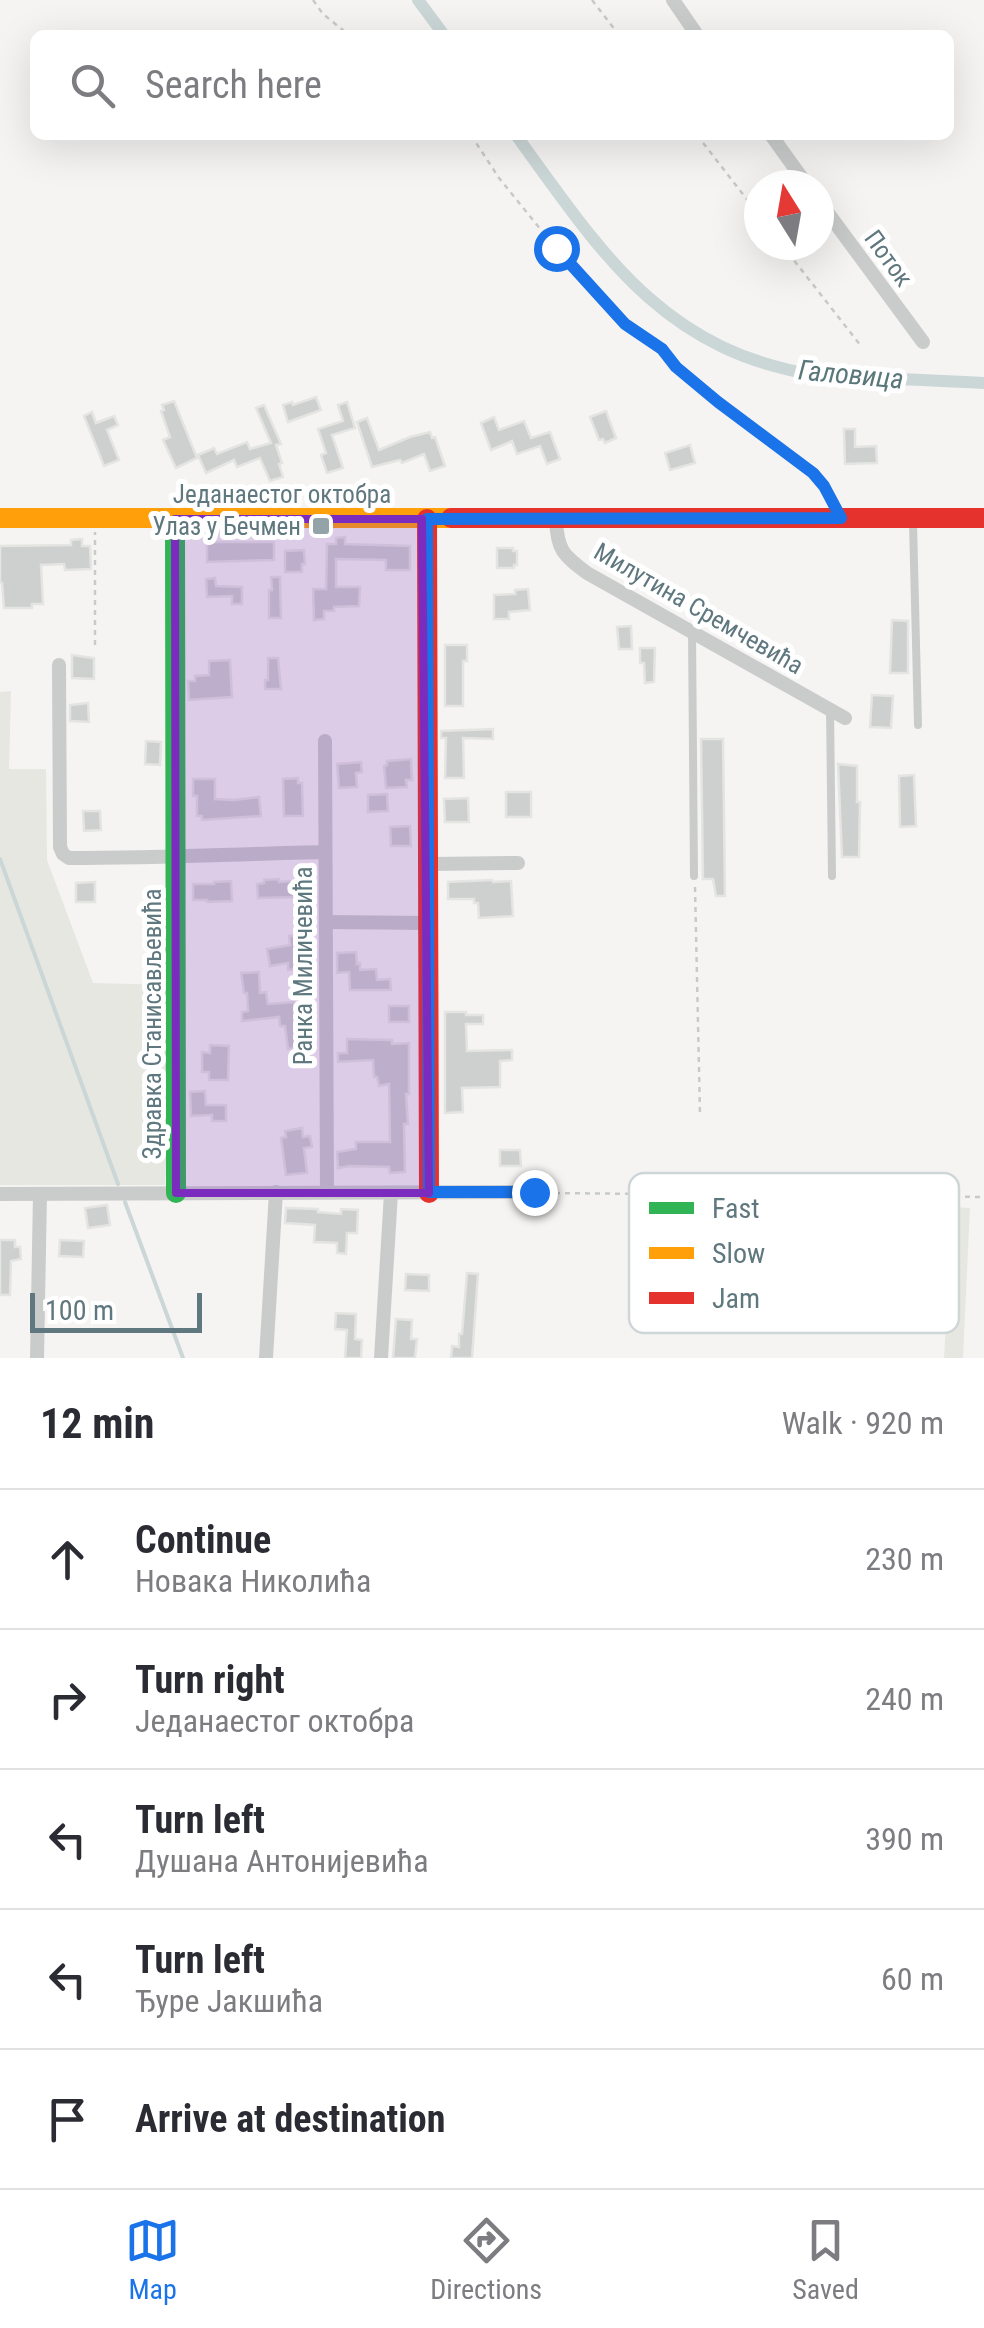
<!DOCTYPE html>
<html lang="en">
<head>
<meta charset="utf-8">
<style>
  :root { --surface:#fff; --page:#f7f7f7; --text:#2b2b33; --muted:#7c7c81; --line:#e1e1e2; --accent:#1a73e8 }
  body { margin:0; font-family:"Roboto Condensed",sans-serif; background:var(--page); color:var(--text) }
  .compass { position:absolute; left:744px; top:170px; width:90px; height:90px; border-radius:50%; background:var(--surface); box-shadow:0 10px 40px #0002; rotate:349deg }
  .scale { position:absolute; left:30px; bottom:25px; width:172px; box-sizing:border-box; padding-left:10px; border:5px solid #5f777e; border-top:0; font-size:28px; line-height:35px; white-space:nowrap; color:#5f777e; -webkit-text-stroke:8px #fff; paint-order:stroke }
  .stop { position:absolute; width:30px; height:30px; margin:-22px; border:8px solid #1a73e8; border-radius:50%; background:#fff }
  .stop.end { background:#1a73e8; border-color:#fff; box-shadow:0 2px 10px #0008 }
  .list { margin:0; padding:0; list-style:none }
  h2 { display:flex; justify-content:space-between; align-items:center; height:130px; margin:0; padding:0 40px; font-size:42px }
  h2 small { font-size:32px; font-weight:400; color:var(--muted) }
  .list li { display:grid; grid-template-columns:65px 1fr auto; gap:30px; align-items:center; box-sizing:border-box; height:140px; padding:0 40px; border-top:2px solid var(--line) }
  .list b { display:block; font-size:38px; white-space:nowrap }
  .list p { margin:0; font-size:32px; white-space:nowrap; color:var(--muted) }
  .list em { font-size:32px; font-style:normal; color:var(--muted) }
  .icon { flex:none; width:55px; height:55px; fill:none; stroke:currentColor; stroke-width:2; stroke-linecap:round; stroke-linejoin:round }
  .map { position:relative; flex:none; width:984px; height:1358px; overflow:hidden }
  .search { position:absolute; background:var(--surface); box-shadow:0 10px 40px #0002; left:30px; right:30px; top:30px; height:110px; display:flex; align-items:center; gap:25px; box-sizing:border-box; padding:0 35px; border-radius:15px; color:var(--muted); font-size:38px }
  .sheet { height:830px; background:var(--surface) }
  nav { display:flex; justify-content:space-around; align-items:center; box-sizing:border-box; height:140px; border-top:2px solid var(--line); background:var(--surface); font-size:28px; color:var(--muted) }
  nav a { display:grid; justify-items:center; gap:5px }
  nav .on { color:var(--accent) }
  .map>svg:first-child { display:block }
  .green { fill:#e6e7e1 }
  .lines { fill:none; stroke-linecap:round; stroke-linejoin:round }
  .stream { stroke:#cbd6d7; stroke-width:4 }
  .canal { stroke:#cbd6d7; stroke-width:12 }
  .building { fill:#ced0cf; stroke:#e4e4e2; stroke-width:2.5 }
  .path { stroke:#c8caca; stroke-width:2.5; stroke-dasharray:5 5; stroke-linecap:butt }
  .lane { stroke:#cacccc; stroke-width:8 }
  .street { stroke:#cacccc; stroke-width:14 }
  .fast { stroke:#30b455; stroke-width:20 }
  .slow { stroke:#ff9f0a; stroke-width:20 }
  .jam { stroke:#e5322d; stroke-width:20 }
  .route { stroke:#1a73e8; stroke-width:12 }
  .marked { fill:#7b2cbf; fill-opacity:0.2; stroke:#7b2cbf; stroke-width:8; stroke-linejoin:round }
  .poi-dot { fill:#94a3a7; stroke:#fff; stroke-width:4 }
  .labels { text-anchor:middle; stroke-width:10; stroke-linejoin:round; paint-order:stroke }
  .street-label { font-size:25px; fill:#5f777e; stroke:#fff }
  .poi-label { font-size:25px; fill:#5f777e; stroke:#fff; text-anchor:end }
  .water-label { font-size:28px; font-style:italic; fill:#5a777a; stroke:#fff }
  .key { fill:#fff; stroke:#cfd6d8; stroke-width:2.5 }
  .key-label { font-size:28px; fill:#5f777e }
</style>
</head>
<body>
<div class="map">
<svg width="984" height="1358" viewBox="0 0 984 1358">
  <rect width="100%" height="100%" fill="#f5f4f3"/>
  <g class="green">
    <path d="M 11,691 L 9,769 L 46,769 L 47,860 L 93,983 L 173,985 L 165,1185 L 0,1185 L 0,692 Z"/>
    <path d="M 953,1207 L 970,1208 L 963,1358 L 944,1358 Z"/>
  </g>
  <g class="lines">
    <g class="stream">
      <path d="M 0,859 L 118,1184"/>
      <path d="M 125,1202 L 183,1358"/>
    </g>
    <g class="canal">
      <path d="M 418,0 L 444,35"/>
      <path d="M 516,135 C 601,252 662,351 816,375 C 833,378 852,377 869,378 C 908,379 946,381 984,383"/>
    </g>
  </g>
  <g class="building">
    <path d="M 316,397 L 321,410 L 288,422 L 283,405 L 292,402 L 293,405 Z"/>
    <path d="M 174,401 L 197,458 L 176,468 L 163,440 L 170,437 L 161,411 L 164,410 L 162,405 Z"/>
    <path d="M 347,402 L 355,428 L 332,435 L 343,468 L 327,473 L 321,455 L 326,453 L 318,429 L 343,421 L 338,405 Z"/>
    <path d="M 264,405 L 281,444 L 276,445 L 282,463 L 279,464 L 283,477 L 270,481 L 260,458 L 237,467 L 234,460 L 206,473 L 198,455 L 214,448 L 217,454 L 247,442 L 250,449 L 271,443 L 256,408 Z"/>
    <path d="M 606,411 L 616,438 L 605,443 L 603,439 L 599,440 L 590,417 Z"/>
    <path d="M 92,412 L 96,423 L 114,416 L 118,425 L 107,430 L 119,460 L 104,466 L 84,416 Z"/>
    <path d="M 494,417 L 499,430 L 524,421 L 531,438 L 550,432 L 560,459 L 547,464 L 540,446 L 517,454 L 512,441 L 491,450 L 481,423 Z"/>
    <path d="M 367,418 L 379,450 L 410,437 L 430,432 L 432,438 L 435,437 L 445,466 L 430,471 L 424,454 L 402,463 L 400,460 L 372,467 L 357,422 Z"/>
    <path d="M 844,429 L 855,429 L 855,447 L 876,446 L 877,463 L 845,464 Z"/>
    <path d="M 690,445 L 695,463 L 670,470 L 665,453 Z"/>
    <path d="M 345,537 L 345,544 L 410,546 L 410,570 L 386,570 L 386,560 L 336,559 L 336,587 L 360,587 L 359,606 L 334,607 L 334,611 L 324,611 L 324,619 L 314,620 L 313,589 L 326,589 L 327,544 L 336,544 L 336,538 Z"/>
    <path d="M 82,539 L 82,546 L 90,546 L 91,569 L 65,570 L 64,564 L 41,565 L 43,604 L 32,604 L 32,608 L 4,608 L 2,583 L 0,583 L 0,546 L 71,545 L 71,540 Z"/>
    <path d="M 207,542 L 274,542 L 274,560 L 207,562 Z"/>
    <path d="M 497,548 L 513,548 L 513,551 L 517,551 L 517,565 L 514,565 L 514,568 L 497,568 Z"/>
    <path d="M 304,550 L 305,564 L 302,564 L 302,572 L 285,572 L 285,551 Z"/>
    <path d="M 271,577 L 280,577 L 281,618 L 269,618 L 269,590 L 272,590 Z"/>
    <path d="M 215,578 L 216,586 L 242,587 L 242,604 L 232,604 L 232,596 L 207,597 L 206,579 Z"/>
    <path d="M 528,589 L 530,610 L 509,612 L 509,619 L 494,619 L 494,595 L 515,594 L 515,590 Z"/>
    <path d="M 892,620 L 908,621 L 908,673 L 890,673 Z"/>
    <path d="M 631,626 L 632,649 L 619,649 L 617,627 Z"/>
    <path d="M 445,645 L 467,645 L 467,661 L 463,661 L 463,706 L 445,706 Z"/>
    <path d="M 640,648 L 655,648 L 654,682 L 645,683 L 644,663 L 640,663 Z"/>
    <path d="M 72,655 L 94,658 L 94,679 L 72,678 Z"/>
    <path d="M 268,658 L 278,658 L 281,689 L 265,689 L 265,680 L 268,680 Z"/>
    <path d="M 230,660 L 232,697 L 189,700 L 188,681 L 195,681 L 195,676 L 209,675 L 209,661 Z"/>
    <path d="M 872,695 L 893,696 L 891,728 L 870,727 Z"/>
    <path d="M 88,703 L 89,722 L 70,721 L 70,705 Z"/>
    <path d="M 493,729 L 493,739 L 463,738 L 464,778 L 445,778 L 446,738 L 441,738 L 441,731 Z"/>
    <path d="M 701,739 L 723,739 L 725,896 L 716,896 L 713,879 L 703,879 Z"/>
    <path d="M 146,741 L 161,742 L 160,765 L 145,764 Z"/>
    <path d="M 411,759 L 412,780 L 406,780 L 407,787 L 386,788 L 384,766 L 387,765 L 387,761 Z"/>
    <path d="M 361,762 L 362,772 L 356,773 L 357,787 L 339,788 L 337,764 Z"/>
    <path d="M 838,764 L 857,766 L 857,802 L 860,802 L 859,857 L 842,857 Z"/>
    <path d="M 914,775 L 916,826 L 900,827 L 899,776 Z"/>
    <path d="M 298,778 L 298,783 L 302,783 L 303,816 L 284,816 L 283,779 Z"/>
    <path d="M 193,779 L 215,779 L 215,799 L 234,800 L 259,797 L 261,816 L 202,820 L 202,816 L 197,816 L 197,796 L 193,796 Z"/>
    <rect x="506" y="792" width="25" height="25"/>
    <path d="M 387,794 L 388,811 L 368,812 L 368,795 Z"/>
    <path d="M 468,798 L 469,822 L 445,822 L 444,799 Z"/>
    <path d="M 83,811 L 100,811 L 101,830 L 84,831 Z"/>
    <path d="M 410,826 L 411,846 L 391,846 L 390,827 Z"/>
    <path d="M 279,879 L 279,882 L 305,880 L 306,897 L 258,898 L 257,884 L 264,883 L 264,880 Z"/>
    <path d="M 492,880 L 493,882 L 511,881 L 513,916 L 479,918 L 478,903 L 474,903 L 474,899 L 448,899 L 448,882 Z"/>
    <path d="M 231,881 L 232,901 L 207,902 L 207,900 L 193,900 L 193,884 L 214,884 L 214,882 Z"/>
    <path d="M 95,882 L 95,902 L 76,902 L 76,883 Z"/>
    <path d="M 303,935 L 305,952 L 297,952 L 299,969 L 288,970 L 288,963 L 270,966 L 267,949 L 290,945 L 289,936 Z"/>
    <path d="M 356,952 L 357,964 L 360,963 L 360,970 L 376,969 L 377,980 L 390,979 L 391,990 L 350,990 L 349,972 L 337,973 L 337,953 Z"/>
    <path d="M 259,972 L 260,993 L 266,992 L 268,1004 L 294,1002 L 295,1009 L 300,1009 L 303,1038 L 315,1037 L 316,1046 L 288,1049 L 285,1026 L 280,1026 L 279,1017 L 242,1021 L 242,1012 L 248,1011 L 247,993 L 244,993 L 241,973 Z"/>
    <rect x="389" y="1006" width="20" height="16"/>
    <path d="M 445,1012 L 466,1012 L 466,1015 L 483,1015 L 483,1024 L 466,1024 L 467,1051 L 512,1050 L 512,1060 L 500,1061 L 500,1087 L 462,1088 L 463,1112 L 445,1113 Z"/>
    <path d="M 347,1039 L 392,1040 L 392,1044 L 409,1043 L 409,1094 L 406,1094 L 408,1124 L 404,1124 L 405,1172 L 390,1173 L 389,1167 L 350,1166 L 338,1168 L 337,1152 L 356,1149 L 356,1142 L 390,1142 L 389,1084 L 379,1086 L 377,1077 L 374,1077 L 373,1060 L 338,1062 L 338,1053 L 347,1053 Z"/>
    <path d="M 210,1045 L 229,1046 L 228,1080 L 209,1080 L 209,1072 L 202,1072 L 202,1052 L 210,1053 Z"/>
    <path d="M 205,1091 L 206,1105 L 226,1105 L 226,1121 L 212,1121 L 212,1115 L 191,1116 L 190,1092 Z"/>
    <path d="M 302,1128 L 303,1137 L 310,1136 L 312,1147 L 304,1148 L 307,1173 L 286,1175 L 281,1138 L 286,1137 L 285,1131 Z"/>
    <path d="M 500,1150 L 520,1150 L 521,1166 L 500,1166 Z"/>
    <path d="M 107,1205 L 110,1225 L 88,1228 L 85,1208 Z"/>
    <path d="M 286,1208 L 318,1209 L 318,1212 L 341,1214 L 341,1209 L 358,1210 L 357,1233 L 347,1233 L 346,1254 L 337,1253 L 337,1243 L 314,1242 L 315,1225 L 285,1223 Z"/>
    <path d="M 0,1240 L 15,1240 L 15,1247 L 20,1247 L 21,1259 L 11,1261 L 10,1295 L 0,1295 Z"/>
    <path d="M 60,1240 L 84,1241 L 83,1257 L 59,1256 Z"/>
    <path d="M 467,1273 L 478,1274 L 472,1358 L 451,1358 L 452,1346 L 459,1347 L 459,1334 L 462,1334 Z"/>
    <path d="M 406,1274 L 429,1275 L 429,1291 L 405,1290 Z"/>
    <path d="M 336,1313 L 356,1314 L 355,1339 L 362,1340 L 361,1358 L 345,1358 L 347,1330 L 335,1329 Z"/>
    <path d="M 396,1319 L 412,1320 L 411,1339 L 417,1339 L 415,1358 L 393,1358 Z"/>
  </g>
  <g class="lines">
    <g class="path">
      <path d="M 313,0 L 323,14 L 349,35"/>
      <path d="M 592,0 L 619,35"/>
      <path d="M 471,135 L 499,178 L 571,267 L 625,324 L 662,349 L 676,367 L 717,402 L 813,473 L 824,485 L 834,503"/>
      <path d="M 697,135 L 759,215"/>
      <path d="M 782,245 L 861,346"/>
      <path d="M 95,645 L 95,532"/>
      <path d="M 695,887 L 700,1114"/>
      <path d="M 545,1193 L 984,1197"/>
    </g>
    <g class="lane">
      <path d="M 913,522 L 918,725"/>
      <path d="M 692,631 L 694,876"/>
      <path d="M 830,709 L 832,876"/>
    </g>
    <g class="street">
      <path d="M 673,0 L 697,35"/>
      <path d="M 771,135 L 807,185"/>
      <path d="M 819,201 L 923,342"/>
      <path d="M 556,519 C 557,550 563,555 587,573 L 845,718"/>
      <path d="M 59,665 L 60,847 L 63,854 L 69,858 C 154,858 240,854 325,852"/>
      <path d="M 325,741 L 327,1192"/>
      <path d="M 430,864 L 518,863"/>
      <path d="M 326,922 L 429,923"/>
      <path d="M 0,1194 L 534,1192"/>
      <path d="M 37,1358 L 40,1194"/>
      <path d="M 266,1358 L 276,1192"/>
      <path d="M 381,1358 L 391,1193"/>
    </g>
    <path class="fast" d="M 175,519 L 176,1193"/>
    <path class="slow" d="M 0,518 L 451,518"/>
    <g class="jam">
      <path d="M 451,518 L 984,518"/>
      <path d="M 427,519 L 429,1193"/>
    </g>
  </g>
  <g class="lines">
    <path class="route" d="M 534,1192 L 429,1192 L 427,519 L 841,518 L 824,486 L 813,473 L 718,402 L 676,367 L 662,349 L 625,324 L 556,248"/>
  </g>
  <path class="marked" d="M 175,519 L 422,519 L 429,1193 L 176,1193 Z"/>
  <rect class="poi-dot" x="311" y="516" width="20" height="20" rx="5"/>
  <g class="labels">
    <g class="street-label">
      <text transform="translate(889 258) rotate(54)" y="9">Поток</text>
      <text x="282" y="503">Једанаестог октобра</text>
      <text transform="translate(699 608) rotate(30)" y="9">Милутина Сремчевића</text>
      <text transform="translate(303 966) rotate(-90)" y="9">Ранка Миличевића</text>
      <text transform="translate(152 1024) rotate(-90)" y="9">Здравка Станисављевића</text>
    </g>
    <g class="poi-label">
      <text x="301" y="535">Улаз у Бечмен</text>
    </g>
    <g class="water-label">
      <text transform="translate(851 374) rotate(5)" y="10">Галовица</text>
    </g>
  </g>
  <rect x="629" y="1173" width="330" height="160" rx="15" class="key"/>
  <rect x="649" y="1202" width="45" height="12" fill="#30b455"/>
  <rect x="649" y="1247" width="45" height="12" fill="#ff9f0a"/>
  <rect x="649" y="1292" width="45" height="12" fill="#e5322d"/>
  <g class="key-label">
    <text x="712" y="1218">Fast</text>
    <text x="712" y="1263">Slow</text>
    <text x="712" y="1308">Jam</text>
  </g>
</svg>
<svg class="compass" viewBox="-18 -18 36 36"><path d="M0-13l5 13h-10z" fill="#e53935"/><path d="M0 13l5-13h-10z" fill="#7c7c81"/></svg>
<div class="scale">100 m</div>
<div class="stop" style="left:556px;top:248px"></div>
<div class="stop end" style="left:534px;top:1192px"></div>
<div class="search"><svg class="icon" aria-label="search" viewBox="0 0 24 24"><circle cx="10" cy="10" r="6"/><path d="M15 15l6 6"/></svg>Search here</div>
</div>
<section class="sheet">
<h2>12 min<small>Walk · 920 m</small></h2>
<ul class="list">
<li><svg class="icon" aria-label="ahead" viewBox="0 0 24 24"><path d="M12 20V5M6 11l6-6 6 6"/></svg><div><b>Continue</b><p>Новака Николића</p></div><em>230 m</em></li>
<li><svg class="icon" aria-label="right" viewBox="0 0 24 24"><path d="M7 20v-9h11M14 6l5 5-5 5"/></svg><div><b>Turn right</b><p>Једанаестог октобра</p></div><em>240 m</em></li>
<li><svg class="icon" aria-label="left" viewBox="0 0 24 24"><path d="M17 20v-9H6M10 6l-5 5 5 5"/></svg><div><b>Turn left</b><p>Душана Антонијевића</p></div><em>390 m</em></li>
<li><svg class="icon" aria-label="left" viewBox="0 0 24 24"><path d="M17 20v-9H6M10 6l-5 5 5 5"/></svg><div><b>Turn left</b><p>Ђуре Јакшића</p></div><em>60 m</em></li>
<li><svg class="icon" aria-label="arrive" viewBox="0 0 24 24"><path d="M6 21V4h12l-3 4 3 4H6"/></svg><div><b>Arrive at destination</b></div></li>
</ul>
</section>
<nav>
<a class="on"><svg class="icon" aria-label="map" viewBox="0 0 24 24"><path d="M3 6l6-2 6 2 6-2v14l-6 2-6-2-6 2zM9 4v14M15 6v14"/></svg>Map</a>
<a><svg class="icon" aria-label="directions" viewBox="0 0 24 24"><path d="M12 3l9 9-9 9-9-9zM9 14v-3h6M13 9l2 2-2 2"/></svg>Directions</a>
<a><svg class="icon" aria-label="saved" viewBox="0 0 24 24"><path d="M7 4h10v16l-5-4-5 4z"/></svg>Saved</a>
</nav>
</body>
</html>
